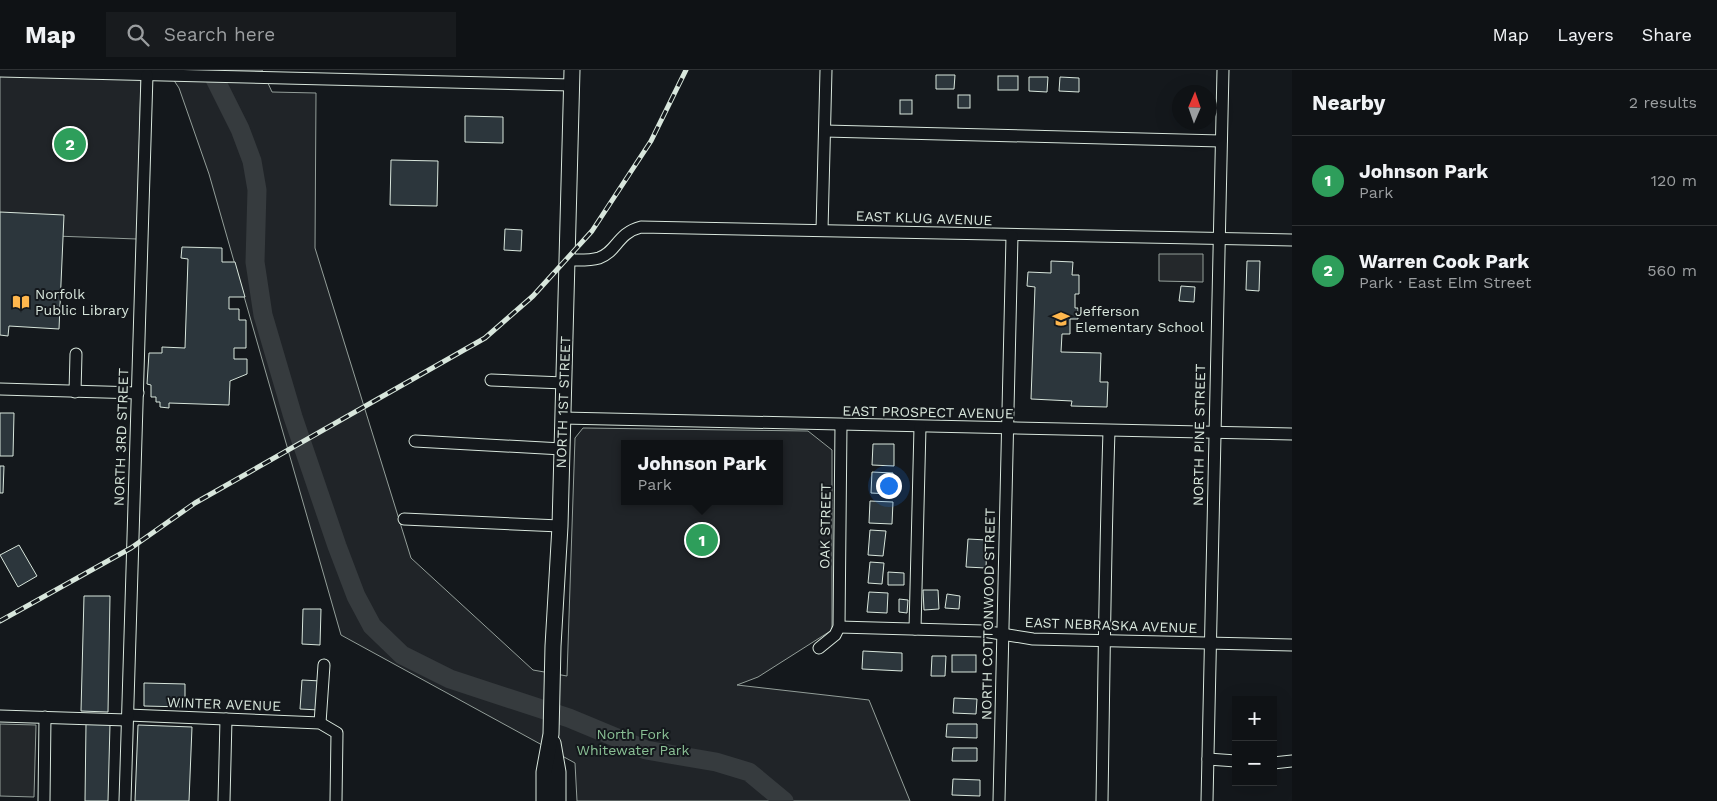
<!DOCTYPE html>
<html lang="en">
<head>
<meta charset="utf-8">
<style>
  :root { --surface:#0f1215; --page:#181b1e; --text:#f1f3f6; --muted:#9b9ea0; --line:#2f3234; --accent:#b45309 }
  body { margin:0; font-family:"Work Sans",sans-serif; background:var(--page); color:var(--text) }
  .controls { position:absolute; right:15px; bottom:15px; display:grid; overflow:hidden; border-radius:0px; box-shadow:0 5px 20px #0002 }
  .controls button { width:45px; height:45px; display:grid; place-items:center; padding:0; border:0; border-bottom:1px solid var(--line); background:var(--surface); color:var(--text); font:25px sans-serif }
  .compass { position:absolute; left:1172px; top:15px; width:45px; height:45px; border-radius:50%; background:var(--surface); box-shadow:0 5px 20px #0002; rotate:2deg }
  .you { position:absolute; left:888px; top:415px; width:18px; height:18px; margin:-12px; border:4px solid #fff; border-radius:50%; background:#1a73e8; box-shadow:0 0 0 8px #1a73e833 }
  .badge { display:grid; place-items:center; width:32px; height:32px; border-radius:50%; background:var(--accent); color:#fff; font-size:16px; font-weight:700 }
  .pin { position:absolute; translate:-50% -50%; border:2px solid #fff; box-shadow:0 1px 5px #0006 }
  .popup { position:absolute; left:621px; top:370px; width:162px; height:65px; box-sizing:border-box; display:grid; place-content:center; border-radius:0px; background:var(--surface); filter:drop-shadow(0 1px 4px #0005); font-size:16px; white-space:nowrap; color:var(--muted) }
  .popup b { font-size:19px; color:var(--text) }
  .popup::after { content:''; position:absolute; left:50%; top:100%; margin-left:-10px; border:10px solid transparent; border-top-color:var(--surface) }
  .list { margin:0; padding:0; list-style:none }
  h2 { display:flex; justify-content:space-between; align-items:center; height:65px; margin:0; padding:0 20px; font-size:21px }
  h2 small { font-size:16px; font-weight:400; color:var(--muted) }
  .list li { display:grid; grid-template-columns:32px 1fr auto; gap:15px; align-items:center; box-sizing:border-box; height:90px; padding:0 20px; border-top:1px solid var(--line) }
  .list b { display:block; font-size:19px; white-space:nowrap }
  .list p { margin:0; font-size:16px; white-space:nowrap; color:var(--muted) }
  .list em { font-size:16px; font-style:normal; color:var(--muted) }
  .icon { flex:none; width:28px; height:28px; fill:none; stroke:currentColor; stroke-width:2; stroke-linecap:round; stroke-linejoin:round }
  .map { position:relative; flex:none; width:1292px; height:731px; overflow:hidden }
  header { display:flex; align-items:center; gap:30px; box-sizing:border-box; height:70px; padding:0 25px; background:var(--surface); border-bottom:1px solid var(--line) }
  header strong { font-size:24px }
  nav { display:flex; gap:28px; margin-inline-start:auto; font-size:18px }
  .search { width:350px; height:45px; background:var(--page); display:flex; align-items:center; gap:12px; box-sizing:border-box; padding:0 18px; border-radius:0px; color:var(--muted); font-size:19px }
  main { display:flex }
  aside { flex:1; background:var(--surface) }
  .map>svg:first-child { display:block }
  .green { fill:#202428; stroke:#939e99; fill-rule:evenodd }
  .parking { fill:#24282b; stroke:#939e99 }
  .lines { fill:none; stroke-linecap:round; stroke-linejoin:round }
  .river { stroke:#363b3e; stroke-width:19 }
  .building { fill:#2c363c; stroke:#d8e6dc }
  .minor-casing { stroke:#d8e6dc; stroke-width:13 }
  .major-casing { stroke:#d8e6dc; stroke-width:17 }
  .minor { stroke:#14181c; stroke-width:11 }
  .major { stroke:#14181c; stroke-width:15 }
  .rail-casing { stroke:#d8e6dc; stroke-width:5 }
  .rail { stroke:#14181c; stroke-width:3; stroke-dasharray:9; stroke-linecap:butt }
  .labels { text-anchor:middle; stroke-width:4; stroke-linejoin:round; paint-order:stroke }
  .street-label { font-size:14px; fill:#d8e6dc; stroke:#14181c }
  .poi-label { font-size:14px; fill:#d8e6dc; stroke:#14181c; text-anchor:start }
  .park-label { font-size:14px; fill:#8ac095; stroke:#14181c }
</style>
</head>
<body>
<header>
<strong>Map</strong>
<div class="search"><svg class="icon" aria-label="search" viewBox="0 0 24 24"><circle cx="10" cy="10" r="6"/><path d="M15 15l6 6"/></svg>Search here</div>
<nav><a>Map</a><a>Layers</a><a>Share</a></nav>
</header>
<main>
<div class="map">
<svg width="1292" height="731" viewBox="0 0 1292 731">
  <rect width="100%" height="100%" fill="#14181c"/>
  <g class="green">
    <path d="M 167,0 L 262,0 L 272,22 L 316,23 L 315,178 L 411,488 L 533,600 L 567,606 L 575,368 L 583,358 L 808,361 L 832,380 L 832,560 L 758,607 L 737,615 L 869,630 L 910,731 L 577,731 L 575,693 L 341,565 L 209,104 L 179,18 ZM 624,374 L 780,374 L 780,431 L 624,431 Z"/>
    <path d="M 0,5 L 141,8 L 137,169 L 0,164 Z"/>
  </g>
  <g class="parking">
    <path d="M 1159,184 L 1203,184 L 1203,212 L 1159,211 Z"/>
    <path d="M 0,654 L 36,655 L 34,727 L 0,726 Z"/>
  </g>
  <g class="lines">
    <path class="river" d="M 209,0 L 212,3 L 240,59 L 252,91 L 257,120 L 255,192 L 263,245 L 293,347 L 337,476 L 356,526 L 372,556 L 402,585 L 450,609 L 569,648 L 646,680 L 716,692 L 749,702 L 784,731"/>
  </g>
  <g class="building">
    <path d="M 936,5 L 955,5 L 954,19 L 936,19 Z"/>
    <rect x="998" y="6" width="20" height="14"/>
    <path d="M 1029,7 L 1048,7 L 1047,22 L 1029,21 Z"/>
    <path d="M 1060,7 L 1079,8 L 1079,22 L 1059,21 Z"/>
    <rect x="958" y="25" width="12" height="13"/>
    <rect x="900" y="30" width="12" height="14"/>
    <path d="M 465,46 L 503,47 L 503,73 L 465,72 Z"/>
    <path d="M 391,90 L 438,91 L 437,136 L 390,135 Z"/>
    <path d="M 0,142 L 64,145 L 59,259 L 9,256 L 8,266 L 0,265 Z"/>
    <path d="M 505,159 L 522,160 L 521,181 L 504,180 Z"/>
    <path d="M 182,177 L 222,178 L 222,192 L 235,192 L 245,227 L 229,227 L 229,239 L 239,239 L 239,250 L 246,250 L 246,278 L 234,278 L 234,289 L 247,289 L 247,304 L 230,311 L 229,335 L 169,333 L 169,338 L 160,337 L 160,332 L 156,332 L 156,327 L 151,327 L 151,315 L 147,314 L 149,283 L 162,283 L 162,277 L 185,278 L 188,189 L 181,188 Z"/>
    <path d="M 1051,191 L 1073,192 L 1072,205 L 1079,205 L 1079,224 L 1075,224 L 1075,238 L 1078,238 L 1078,249 L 1070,249 L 1070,264 L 1062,264 L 1061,282 L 1101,283 L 1100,312 L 1108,312 L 1107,337 L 1071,336 L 1072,331 L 1031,329 L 1035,217 L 1027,216 L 1028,202 L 1051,203 Z"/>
    <path d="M 1247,191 L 1260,191 L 1259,221 L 1246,220 Z"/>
    <path d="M 1181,216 L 1195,217 L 1194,232 L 1179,231 Z"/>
    <path d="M 0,343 L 14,343 L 13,386 L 0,386 Z"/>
    <path d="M 873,374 L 894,374 L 894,396 L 872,395 Z"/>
    <path d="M 0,396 L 4,396 L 3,423 L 0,423 Z"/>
    <path d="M 872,402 L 893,403 L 891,424 L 871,423 Z"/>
    <path d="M 870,431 L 893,432 L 892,454 L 869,453 Z"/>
    <path d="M 870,460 L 886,461 L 883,486 L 868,485 Z"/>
    <path d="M 968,469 L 987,470 L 986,498 L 966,497 Z"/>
    <path d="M 19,475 L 37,506 L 18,517 L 0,485 Z"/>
    <path d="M 870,492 L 884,493 L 882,514 L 868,513 Z"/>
    <path d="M 888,502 L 904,503 L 904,515 L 888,515 Z"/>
    <path d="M 923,520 L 938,520 L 939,539 L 924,540 Z"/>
    <path d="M 869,522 L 888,523 L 887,543 L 867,542 Z"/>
    <path d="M 947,524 L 960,526 L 959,539 L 945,538 Z"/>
    <path d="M 84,526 L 110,526 L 108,642 L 81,641 Z"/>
    <path d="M 899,529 L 908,530 L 907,543 L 899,542 Z"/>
    <path d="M 303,539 L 321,539 L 320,575 L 302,574 Z"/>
    <path d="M 863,581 L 902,583 L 902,601 L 862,599 Z"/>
    <rect x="952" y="585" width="24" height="17"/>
    <path d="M 932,586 L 946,586 L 945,606 L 931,606 Z"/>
    <path d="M 302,610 L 321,611 L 319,640 L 300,639 Z"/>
    <path d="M 144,613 L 185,614 L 185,637 L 144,636 Z"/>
    <path d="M 954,628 L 977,629 L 976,644 L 953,643 Z"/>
    <path d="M 86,654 L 110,654 L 108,731 L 85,731 Z"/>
    <path d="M 947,654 L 977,654 L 977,668 L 946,667 Z"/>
    <path d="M 138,655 L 192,657 L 189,731 L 135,731 Z"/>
    <path d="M 953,678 L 977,678 L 977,691 L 952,691 Z"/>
    <path d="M 953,709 L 980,710 L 980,726 L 952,725 Z"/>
  </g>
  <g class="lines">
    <g class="minor-casing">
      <g id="minor">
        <path d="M 0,1 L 571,15"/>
        <path d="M 825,61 L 1221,71"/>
        <path d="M 822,160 L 826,0"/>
        <path d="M 567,190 C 578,190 589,191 599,188 C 617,182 617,163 641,157 L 1292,170"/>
        <path d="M 491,310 L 564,313"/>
        <path d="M 0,319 L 138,323"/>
        <path d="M 75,322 L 76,284"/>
        <path d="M 563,348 L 1292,364"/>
        <path d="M 415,371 L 562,379"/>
        <path d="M 404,449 L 560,456"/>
        <path d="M 839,557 L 983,561 L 1033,569 L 1292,575"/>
        <path d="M 915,559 L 920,357"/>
        <path d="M 819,578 L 835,565 L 839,557 L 841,355"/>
        <path d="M 128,645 L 320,653 L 337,663 L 336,731"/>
        <path d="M 0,646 L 127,650"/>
        <path d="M 320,653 L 324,595"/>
        <path d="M 1208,689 L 1236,691"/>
        <path d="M 1273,693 L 1292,691"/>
        <path d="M 44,731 L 45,647"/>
        <path d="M 125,731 L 147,5"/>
        <path d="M 224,731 L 226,649"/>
        <path d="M 999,731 L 1012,166"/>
        <path d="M 1102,731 C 1104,608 1105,484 1109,361"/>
        <path d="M 1207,731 L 1223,0"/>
      </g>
    </g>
    <g class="major-casing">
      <g id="major">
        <path d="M 553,673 L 558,702 L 558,731"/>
        <path d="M 544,731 L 544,702 L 551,664 L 553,576 L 560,456 L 572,0"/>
      </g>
    </g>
    <use href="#minor" class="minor"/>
    <use href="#major" class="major"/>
    <g class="rail-casing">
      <path id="rail" d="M 0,551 L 131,478 L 195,433 L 485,268 L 533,226 L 592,161 L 651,71 L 686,0"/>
    </g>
    <use href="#rail" class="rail"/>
  </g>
  <defs>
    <g id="library-bare" transform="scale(1.35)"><path d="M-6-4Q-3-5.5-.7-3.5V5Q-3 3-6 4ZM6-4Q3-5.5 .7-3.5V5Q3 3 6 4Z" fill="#ffb74d" stroke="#14181c" stroke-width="2.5" paint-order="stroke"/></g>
    <g id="school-bare" transform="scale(1.35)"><path d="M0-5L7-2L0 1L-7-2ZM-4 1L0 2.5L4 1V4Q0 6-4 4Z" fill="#ffb74d" stroke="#14181c" stroke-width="2.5" paint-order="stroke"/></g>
  </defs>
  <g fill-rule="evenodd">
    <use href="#library-bare" x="21" y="232"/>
    <use href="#school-bare" x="1061" y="249"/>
  </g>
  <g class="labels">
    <g class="street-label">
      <text transform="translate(924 148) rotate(2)" y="5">EAST KLUG AVENUE</text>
      <text transform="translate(563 332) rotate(-88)" y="5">NORTH 1ST STREET</text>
      <text transform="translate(928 342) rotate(1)" y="5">EAST PROSPECT AVENUE</text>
      <text transform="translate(1199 365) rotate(-89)" y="5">NORTH PINE STREET</text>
      <text transform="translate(121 367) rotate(-88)" y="5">NORTH 3RD STREET</text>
      <text transform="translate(825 456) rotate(-89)" y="5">OAK STREET</text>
      <text transform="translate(988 544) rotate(-89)" y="5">NORTH COTTONWOOD STREET</text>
      <text transform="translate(1111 555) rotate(2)" y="5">EAST NEBRASKA AVENUE</text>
      <text transform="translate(224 634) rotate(2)" y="5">WINTER AVENUE</text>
    </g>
    <g class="poi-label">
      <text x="35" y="229">Norfolk<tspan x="35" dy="16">Public Library</tspan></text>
      <text x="1075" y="246">Jefferson<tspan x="1075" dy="16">Elementary School</tspan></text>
    </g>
    <g class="park-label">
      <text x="633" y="669">North Fork<tspan x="633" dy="16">Whitewater Park</tspan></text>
    </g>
  </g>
</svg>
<div class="controls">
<button>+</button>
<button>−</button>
</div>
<svg class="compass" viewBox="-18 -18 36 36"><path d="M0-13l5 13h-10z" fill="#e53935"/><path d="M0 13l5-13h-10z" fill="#9b9ea0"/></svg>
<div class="you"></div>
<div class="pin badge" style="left:702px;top:470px;background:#2e9e5b">1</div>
<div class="popup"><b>Johnson Park</b>Park</div>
<div class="pin badge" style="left:70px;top:74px;background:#2e9e5b">2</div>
</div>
<aside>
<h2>Nearby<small>2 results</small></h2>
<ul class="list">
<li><span class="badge" style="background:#2e9e5b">1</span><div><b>Johnson Park</b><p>Park</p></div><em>120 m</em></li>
<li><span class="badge" style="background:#2e9e5b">2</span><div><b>Warren Cook Park</b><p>Park · East Elm Street</p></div><em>560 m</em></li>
</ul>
</aside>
</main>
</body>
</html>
